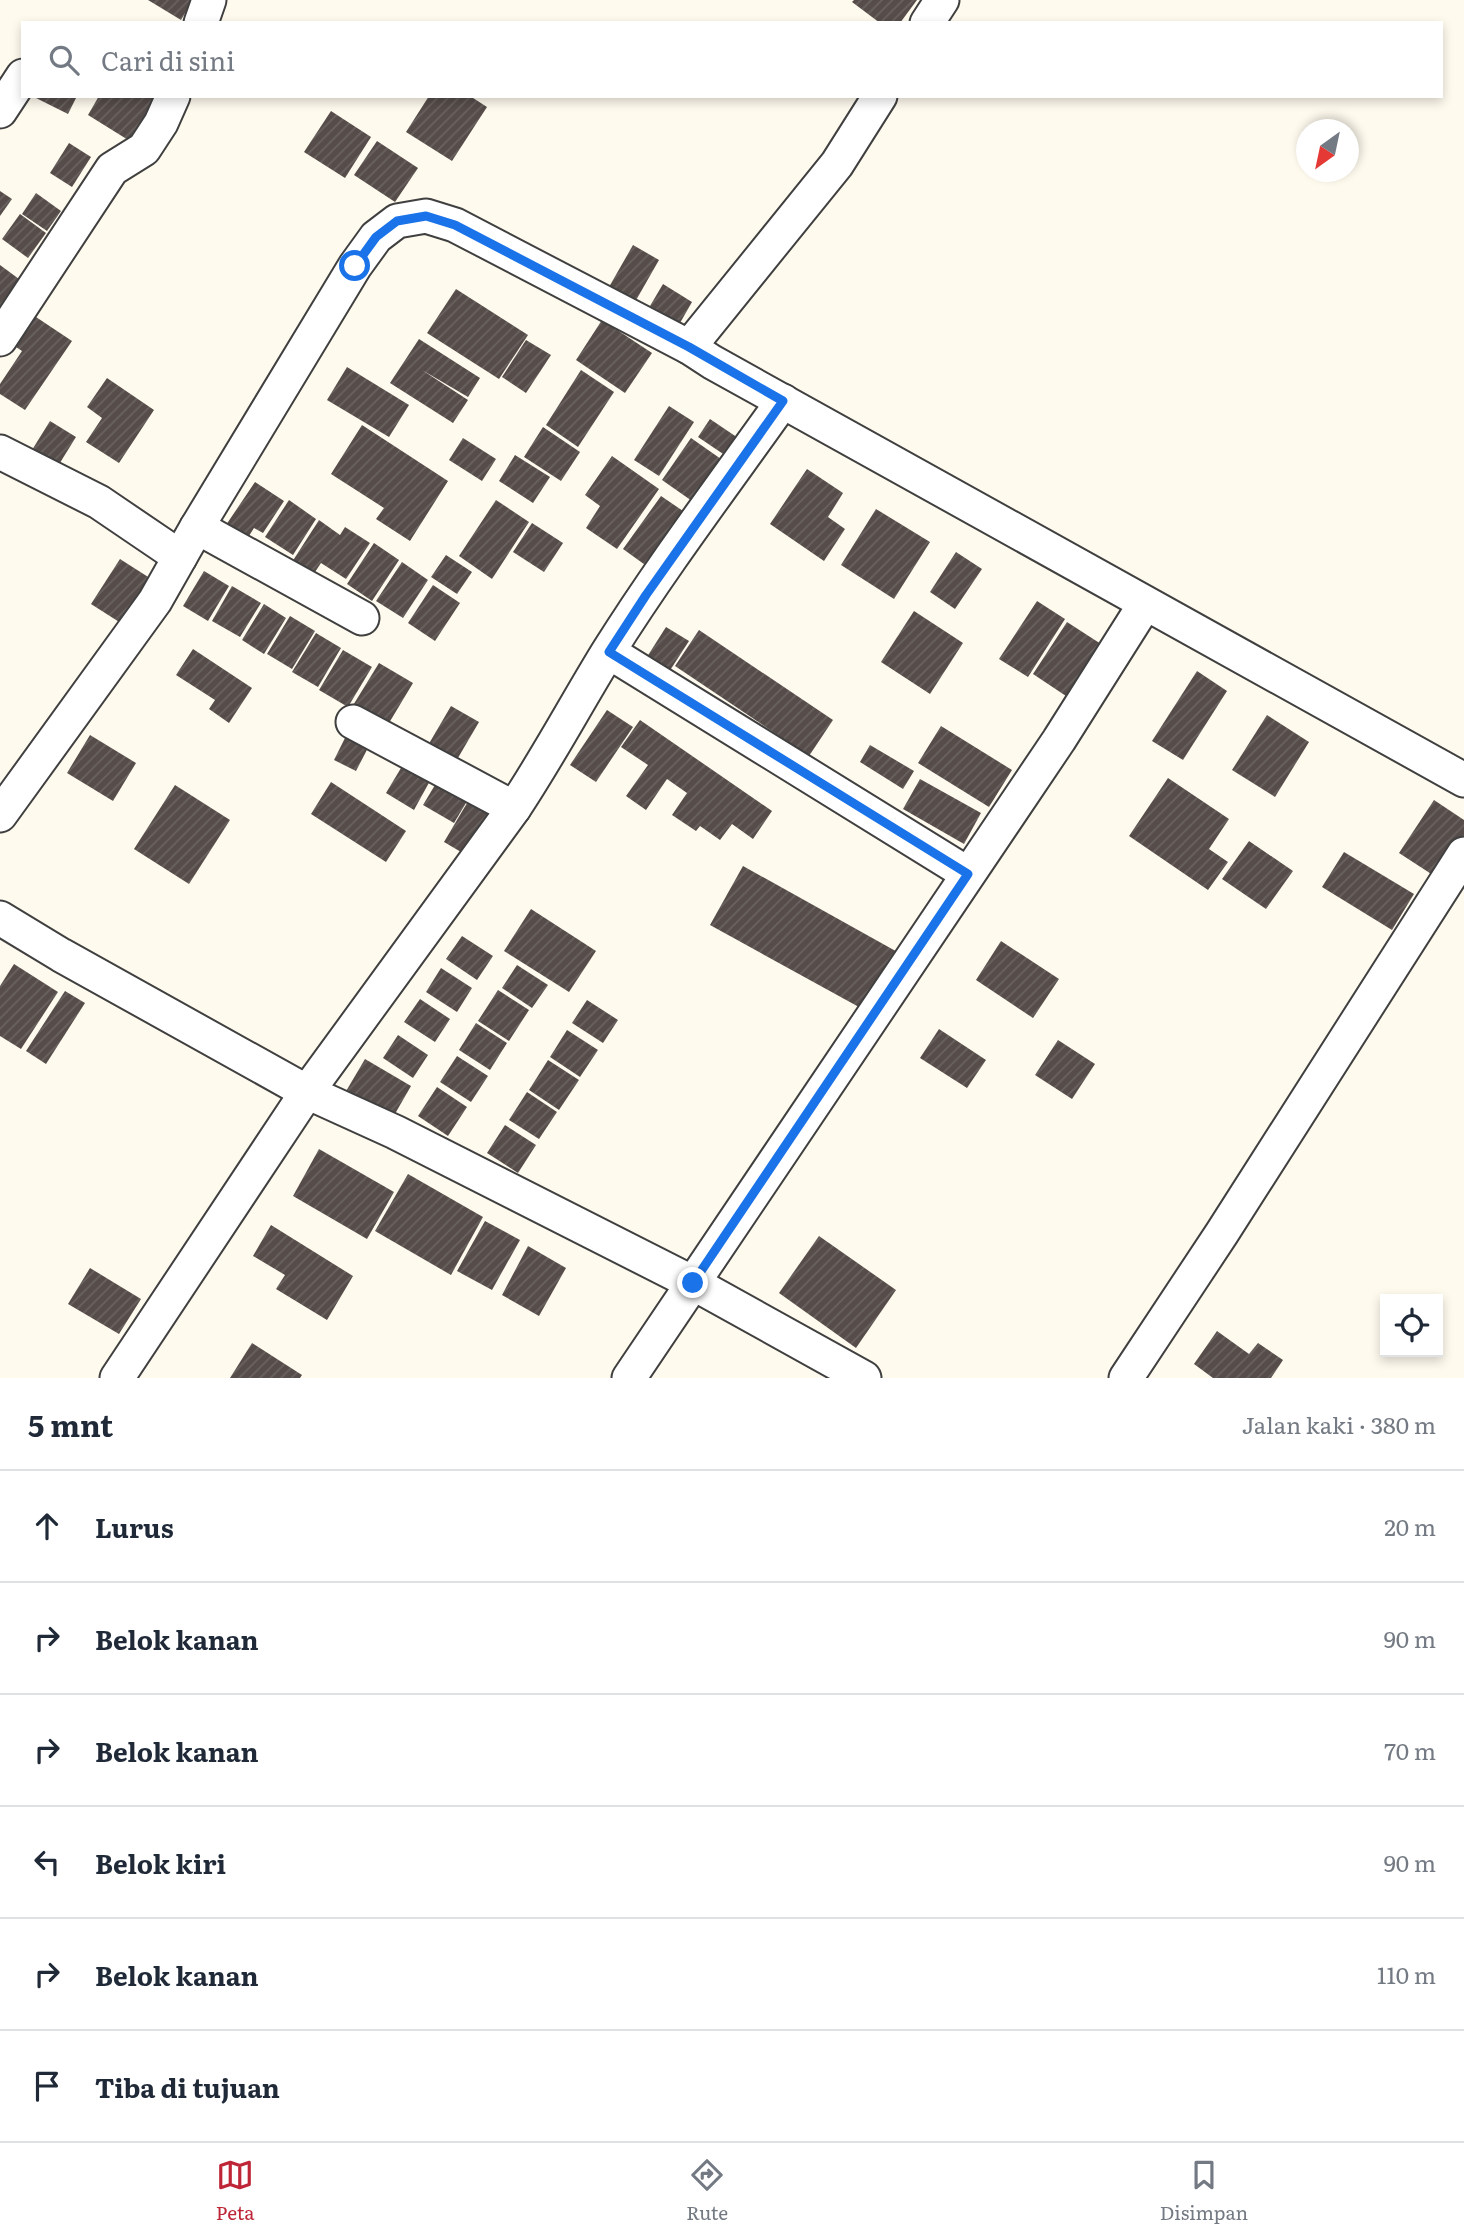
<!DOCTYPE html>
<html lang="id">
<head>
<meta charset="utf-8">
<style>
  :root { --surface:#fff; --page:#f6f6f7; --text:#1f2937; --muted:#747a83; --line:#e0e1e3; --accent:#be2537 }
  body { margin:0; font-family:Literata,serif; background:var(--page); color:var(--text) }
  .controls { position:absolute; right:21px; bottom:21px; display:grid; overflow:hidden; border-radius:0px; box-shadow:0 4px 10px #0003 }
  .controls button { width:63px; height:63px; display:grid; place-items:center; padding:0; border:0; border-bottom:2px solid var(--line); background:var(--surface); color:var(--text); font:35px sans-serif }
  .compass { position:absolute; left:1296px; top:119px; width:63px; height:63px; border-radius:50%; background:var(--surface); box-shadow:0 4px 10px #0003; rotate:213deg }
  .stop { position:absolute; width:21px; height:21px; margin:-16px; border:5px solid #1a73e8; border-radius:50%; background:#fff }
  .stop.end { background:#1a73e8; border-color:#fff; box-shadow:0 2px 7px #0008 }
  .list { margin:0; padding:0; list-style:none }
  h2 { display:flex; justify-content:space-between; align-items:center; height:91px; margin:0; padding:0 28px; font-size:30px }
  h2 small { font-size:23px; font-weight:400; color:var(--muted) }
  .list li { display:grid; grid-template-columns:46px 1fr auto; gap:21px; align-items:center; box-sizing:border-box; height:112px; padding:0 28px; border-top:2px solid var(--line) }
  .list b { display:block; font-size:26px; white-space:nowrap }
  .list em { font-size:23px; font-style:normal; color:var(--muted) }
  .icon { flex:none; width:38px; height:38px; fill:none; stroke:currentColor; stroke-width:2; stroke-linecap:round; stroke-linejoin:round }
  .map { position:relative; flex:none; width:1464px; height:1378px; overflow:hidden }
  .search { position:absolute; background:var(--surface); box-shadow:0 4px 10px #0003; left:21px; right:21px; top:21px; height:77px; display:flex; align-items:center; gap:18px; box-sizing:border-box; padding:0 24px; border-radius:0px; color:var(--muted); font-size:26px }
  .sheet { height:763px; background:var(--surface) }
  nav { display:flex; justify-content:space-around; align-items:center; box-sizing:border-box; height:98px; border-top:2px solid var(--line); background:var(--surface); font-size:19px; color:var(--muted) }
  nav a { display:grid; justify-items:center; gap:4px }
  nav .on { color:var(--accent) }
  .map>svg:first-child { display:block }
  .building { fill:url(#building-hatch) }
  .lines { fill:none; stroke-linecap:round; stroke-linejoin:round }
  .street-casing { stroke:#404040; stroke-width:37 }
  .street { stroke:#fff; stroke-width:33 }
  .route { stroke:#1a73e8; stroke-width:9 }
</style>
</head>
<body>
<div class="map">
<svg width="1464" height="1378" viewBox="0 0 1464 1378">
  <defs>
    <pattern id="building-hatch" width="6" height="6" patternUnits="userSpaceOnUse" patternTransform="scale(1.75)"><rect width="6" height="6" fill="#564d4a"/><path d="M-1 1l2-2M0 6l6-6M5 7l2-2" fill="none" stroke="#696260"/></pattern>
  </defs>
  <rect width="100%" height="100%" fill="#fffaee"/>
  <g class="building">
    <path d="M 148,0 L 193,0 L 181,20 Z"/>
    <path d="M 854,0 L 917,0 L 900,23 L 880,23 L 852,2 Z"/>
    <path d="M 32,96 L 77,96 L 68,114 Z"/>
    <path d="M 99,96 L 163,96 L 133,143 L 88,115 Z"/>
    <path d="M 429,96 L 470,96 L 487,107 L 452,161 L 406,132 Z"/>
    <path d="M 331,111 L 371,137 L 345,178 L 304,152 Z"/>
    <path d="M 377,141 L 418,168 L 395,202 L 354,175 Z"/>
    <path d="M 69,143 L 91,157 L 72,187 L 50,173 Z"/>
    <path d="M 0,191 L 12,199 L 0,216 Z"/>
    <path d="M 36,193 L 61,211 L 47,231 L 22,214 Z"/>
    <path d="M 20,214 L 46,233 L 28,258 L 2,239 Z"/>
    <path d="M 633,245 L 659,260 L 635,302 L 609,287 Z"/>
    <path d="M 0,265 L 19,279 L 0,307 Z"/>
    <path d="M 663,284 L 692,302 L 680,323 L 650,306 Z"/>
    <path d="M 456,289 L 528,335 L 499,379 L 427,333 Z"/>
    <path d="M 24,309 L 72,341 L 25,410 L 0,394 L 0,384 L 22,351 L 4,339 Z"/>
    <path d="M 602,320 L 652,353 L 625,393 L 576,360 Z"/>
    <path d="M 419,339 L 480,378 L 468,397 L 422,370 L 468,400 L 453,423 L 390,383 Z"/>
    <path d="M 526,340 L 551,355 L 526,393 L 502,377 Z"/>
    <path d="M 347,367 L 409,405 L 389,437 L 327,400 Z"/>
    <path d="M 581,370 L 614,392 L 578,447 L 546,425 Z"/>
    <path d="M 107,378 L 154,410 L 119,463 L 86,442 L 102,418 L 87,407 Z"/>
    <path d="M 669,406 L 694,422 L 659,476 L 634,460 Z"/>
    <path d="M 710,419 L 747,444 L 735,462 L 698,437 Z"/>
    <path d="M 50,421 L 76,437 L 58,466 L 32,450 Z"/>
    <path d="M 362,425 L 448,481 L 410,541 L 376,519 L 384,508 L 331,474 Z"/>
    <path d="M 543,427 L 580,452 L 561,481 L 524,457 Z"/>
    <path d="M 463,438 L 496,459 L 482,481 L 449,460 Z"/>
    <path d="M 691,438 L 721,459 L 692,501 L 662,480 Z"/>
    <path d="M 515,455 L 550,477 L 533,503 L 499,481 Z"/>
    <path d="M 612,456 L 659,489 L 617,549 L 586,528 L 600,506 L 585,495 Z"/>
    <path d="M 807,469 L 843,493 L 828,517 L 845,529 L 824,561 L 770,524 Z"/>
    <path d="M 255,482 L 284,501 L 263,533 L 254,528 L 247,539 L 226,525 Z"/>
    <path d="M 661,496 L 686,513 L 648,567 L 623,549 Z"/>
    <path d="M 289,500 L 316,519 L 293,555 L 265,537 Z"/>
    <path d="M 496,500 L 529,522 L 492,579 L 459,556 Z"/>
    <path d="M 876,509 L 930,542 L 894,599 L 841,565 Z"/>
    <path d="M 319,520 L 340,535 L 345,527 L 370,543 L 346,579 L 321,563 L 313,575 L 292,562 Z"/>
    <path d="M 532,523 L 563,543 L 544,572 L 513,552 Z"/>
    <path d="M 374,543 L 399,560 L 372,601 L 347,584 Z"/>
    <path d="M 956,552 L 982,569 L 955,609 L 930,592 Z"/>
    <path d="M 446,555 L 472,572 L 457,594 L 431,577 Z"/>
    <path d="M 120,559 L 156,582 L 127,627 L 91,604 Z"/>
    <path d="M 402,562 L 428,580 L 403,618 L 376,601 Z"/>
    <path d="M 204,571 L 229,586 L 208,621 L 183,606 Z"/>
    <path d="M 433,585 L 460,603 L 435,641 L 408,623 Z"/>
    <path d="M 232,586 L 261,603 L 240,637 L 212,621 Z"/>
    <path d="M 1037,601 L 1065,619 L 1028,677 L 999,659 Z"/>
    <path d="M 264,604 L 286,618 L 264,654 L 242,640 Z"/>
    <path d="M 914,611 L 963,643 L 930,694 L 881,662 Z"/>
    <path d="M 290,616 L 315,631 L 292,669 L 267,654 Z"/>
    <path d="M 1067,622 L 1101,644 L 1066,696 L 1033,674 Z"/>
    <path d="M 666,627 L 689,641 L 667,675 L 645,660 Z"/>
    <path d="M 699,630 L 833,720 L 809,756 L 675,666 Z"/>
    <path d="M 316,633 L 341,648 L 318,687 L 292,672 Z"/>
    <path d="M 193,649 L 252,688 L 229,723 L 209,709 L 215,700 L 176,675 Z"/>
    <path d="M 343,650 L 372,667 L 348,707 L 319,690 Z"/>
    <path d="M 379,663 L 413,683 L 386,728 L 352,707 Z"/>
    <path d="M 1197,671 L 1227,691 L 1183,760 L 1152,741 Z"/>
    <path d="M 451,706 L 479,722 L 455,763 L 427,747 Z"/>
    <path d="M 607,710 L 633,727 L 596,782 L 570,765 Z"/>
    <path d="M 1267,715 L 1309,742 L 1275,797 L 1232,770 Z"/>
    <path d="M 640,720 L 772,811 L 753,839 L 732,824 L 720,840 L 700,826 L 696,831 L 672,815 L 687,793 L 667,779 L 646,810 L 626,796 L 648,765 L 621,747 Z"/>
    <path d="M 941,726 L 1012,770 L 989,807 L 918,763 Z"/>
    <path d="M 348,732 L 370,744 L 356,771 L 334,760 Z"/>
    <path d="M 90,735 L 136,763 L 113,801 L 67,773 Z"/>
    <path d="M 870,745 L 914,771 L 903,789 L 860,762 Z"/>
    <path d="M 404,763 L 431,779 L 414,810 L 386,793 Z"/>
    <path d="M 1168,778 L 1229,819 L 1209,849 L 1228,862 L 1208,890 L 1129,836 Z"/>
    <path d="M 920,779 L 981,813 L 964,844 L 903,809 Z"/>
    <path d="M 438,780 L 469,798 L 454,823 L 423,805 Z"/>
    <path d="M 331,782 L 406,831 L 386,862 L 311,814 Z"/>
    <path d="M 175,785 L 230,820 L 189,884 L 134,849 Z"/>
    <path d="M 470,798 L 499,815 L 473,859 L 444,842 Z"/>
    <path d="M 1434,800 L 1464,820 L 1464,847 L 1442,881 L 1399,853 Z"/>
    <path d="M 1249,841 L 1293,871 L 1266,909 L 1222,879 Z"/>
    <path d="M 1344,852 L 1414,894 L 1392,930 L 1322,887 Z"/>
    <path d="M 743,866 L 901,954 L 868,1012 L 710,925 Z"/>
    <path d="M 531,909 L 596,951 L 569,992 L 504,951 Z"/>
    <path d="M 462,936 L 493,956 L 477,980 L 446,959 Z"/>
    <path d="M 1001,941 L 1059,979 L 1033,1018 L 976,980 Z"/>
    <path d="M 14,964 L 58,992 L 21,1049 L 0,1036 L 0,986 Z"/>
    <path d="M 517,965 L 548,985 L 532,1008 L 502,988 Z"/>
    <path d="M 441,968 L 472,988 L 457,1012 L 426,992 Z"/>
    <path d="M 498,990 L 529,1010 L 509,1041 L 478,1021 Z"/>
    <path d="M 65,991 L 85,1003 L 46,1064 L 26,1051 Z"/>
    <path d="M 420,999 L 450,1019 L 435,1042 L 404,1022 Z"/>
    <path d="M 587,1000 L 618,1020 L 603,1043 L 572,1023 Z"/>
    <path d="M 476,1023 L 507,1043 L 490,1070 L 459,1050 Z"/>
    <path d="M 939,1029 L 986,1060 L 967,1088 L 920,1058 Z"/>
    <path d="M 567,1030 L 598,1050 L 580,1077 L 550,1057 Z"/>
    <path d="M 398,1035 L 428,1055 L 413,1078 L 383,1058 Z"/>
    <path d="M 1058,1040 L 1095,1064 L 1072,1099 L 1035,1075 Z"/>
    <path d="M 457,1056 L 488,1076 L 471,1102 L 440,1082 Z"/>
    <path d="M 365,1059 L 411,1086 L 388,1126 L 342,1098 Z"/>
    <path d="M 548,1060 L 579,1080 L 559,1110 L 529,1090 Z"/>
    <path d="M 437,1087 L 467,1107 L 448,1136 L 418,1116 Z"/>
    <path d="M 527,1092 L 557,1112 L 539,1139 L 509,1120 Z"/>
    <path d="M 505,1125 L 536,1145 L 518,1173 L 487,1153 Z"/>
    <path d="M 319,1149 L 394,1192 L 367,1239 L 293,1196 Z"/>
    <path d="M 408,1174 L 483,1217 L 451,1275 L 375,1231 Z"/>
    <path d="M 485,1221 L 520,1240 L 492,1290 L 457,1271 Z"/>
    <path d="M 271,1225 L 353,1276 L 327,1320 L 276,1289 L 285,1275 L 253,1256 Z"/>
    <path d="M 819,1236 L 896,1290 L 856,1348 L 779,1293 Z"/>
    <path d="M 528,1246 L 566,1268 L 539,1316 L 502,1295 Z"/>
    <path d="M 90,1268 L 141,1299 L 119,1334 L 68,1304 Z"/>
    <path d="M 1217,1331 L 1249,1354 L 1258,1343 L 1283,1360 L 1271,1378 L 1213,1378 L 1194,1364 Z"/>
    <path d="M 252,1343 L 302,1375 L 300,1378 L 230,1378 Z"/>
  </g>
  <g class="lines">
    <g class="street-casing">
      <g id="street">
        <path d="M 201,23 L 209,0"/>
        <path d="M 927,23 L 942,0"/>
        <path d="M 0,111 L 23,76"/>
        <path d="M 0,339 L 112,169 L 144,149 L 161,123 L 173,96"/>
        <path d="M 689,347 L 837,164 L 880,96"/>
        <path d="M 0,452 L 99,502 L 180,557"/>
        <path d="M 197,527 L 362,618"/>
        <path d="M 609,652 L 968,874"/>
        <path d="M 353,722 L 514,808"/>
        <path d="M 0,815 L 155,601 L 197,527 L 355,266 L 376,237 L 397,221 L 426,216 L 455,225 L 689,347 L 712,362 L 1464,780"/>
        <path d="M 0,918 L 61,955 L 307,1092 L 395,1132 L 693,1283 L 864,1378"/>
        <path d="M 117,1378 L 307,1092 L 514,808 C 548,757 576,704 608,652 C 662,566 724,484 783,401"/>
        <path d="M 629,1378 L 1059,740 L 1145,604"/>
        <path d="M 1126,1378 L 1222,1233 L 1464,854"/>
      </g>
    </g>
    <use href="#street" class="street"/>
  </g>
  <g class="lines">
    <path class="route" d="M 355,266 L 376,237 L 397,221 L 426,216 L 455,225 L 689,347 L 783,401 L 646,595 L 609,652 L 968,874 L 693,1283"/>
  </g>
</svg>
<div class="controls">
<button><svg class="icon" aria-label="locate" viewBox="0 0 24 24"><circle cx="12" cy="12" r="6"/><path d="M12 2v4M12 18v4M2 12h4M18 12h4"/></svg></button>
</div>
<svg class="compass" viewBox="-18 -18 36 36"><path d="M0-13l5 13h-10z" fill="#e53935"/><path d="M0 13l5-13h-10z" fill="#747a83"/></svg>
<div class="stop" style="left:355px;top:266px"></div>
<div class="stop end" style="left:693px;top:1283px"></div>
<div class="search"><svg class="icon" aria-label="search" viewBox="0 0 24 24"><circle cx="10" cy="10" r="6"/><path d="M15 15l6 6"/></svg>Cari di sini</div>
</div>
<section class="sheet">
<h2>5 mnt<small>Jalan kaki · 380 m</small></h2>
<ul class="list">
<li><svg class="icon" aria-label="ahead" viewBox="0 0 24 24"><path d="M12 20V5M6 11l6-6 6 6"/></svg><div><b>Lurus</b></div><em>20 m</em></li>
<li><svg class="icon" aria-label="right" viewBox="0 0 24 24"><path d="M7 20v-9h11M14 6l5 5-5 5"/></svg><div><b>Belok kanan</b></div><em>90 m</em></li>
<li><svg class="icon" aria-label="right" viewBox="0 0 24 24"><path d="M7 20v-9h11M14 6l5 5-5 5"/></svg><div><b>Belok kanan</b></div><em>70 m</em></li>
<li><svg class="icon" aria-label="left" viewBox="0 0 24 24"><path d="M17 20v-9H6M10 6l-5 5 5 5"/></svg><div><b>Belok kiri</b></div><em>90 m</em></li>
<li><svg class="icon" aria-label="right" viewBox="0 0 24 24"><path d="M7 20v-9h11M14 6l5 5-5 5"/></svg><div><b>Belok kanan</b></div><em>110 m</em></li>
<li><svg class="icon" aria-label="arrive" viewBox="0 0 24 24"><path d="M6 21V4h12l-3 4 3 4H6"/></svg><div><b>Tiba di tujuan</b></div></li>
</ul>
</section>
<nav>
<a class="on"><svg class="icon" aria-label="map" viewBox="0 0 24 24"><path d="M3 6l6-2 6 2 6-2v14l-6 2-6-2-6 2zM9 4v14M15 6v14"/></svg>Peta</a>
<a><svg class="icon" aria-label="directions" viewBox="0 0 24 24"><path d="M12 3l9 9-9 9-9-9zM9 14v-3h6M13 9l2 2-2 2"/></svg>Rute</a>
<a><svg class="icon" aria-label="saved" viewBox="0 0 24 24"><path d="M7 4h10v16l-5-4-5 4z"/></svg>Disimpan</a>
</nav>
</body>
</html>
